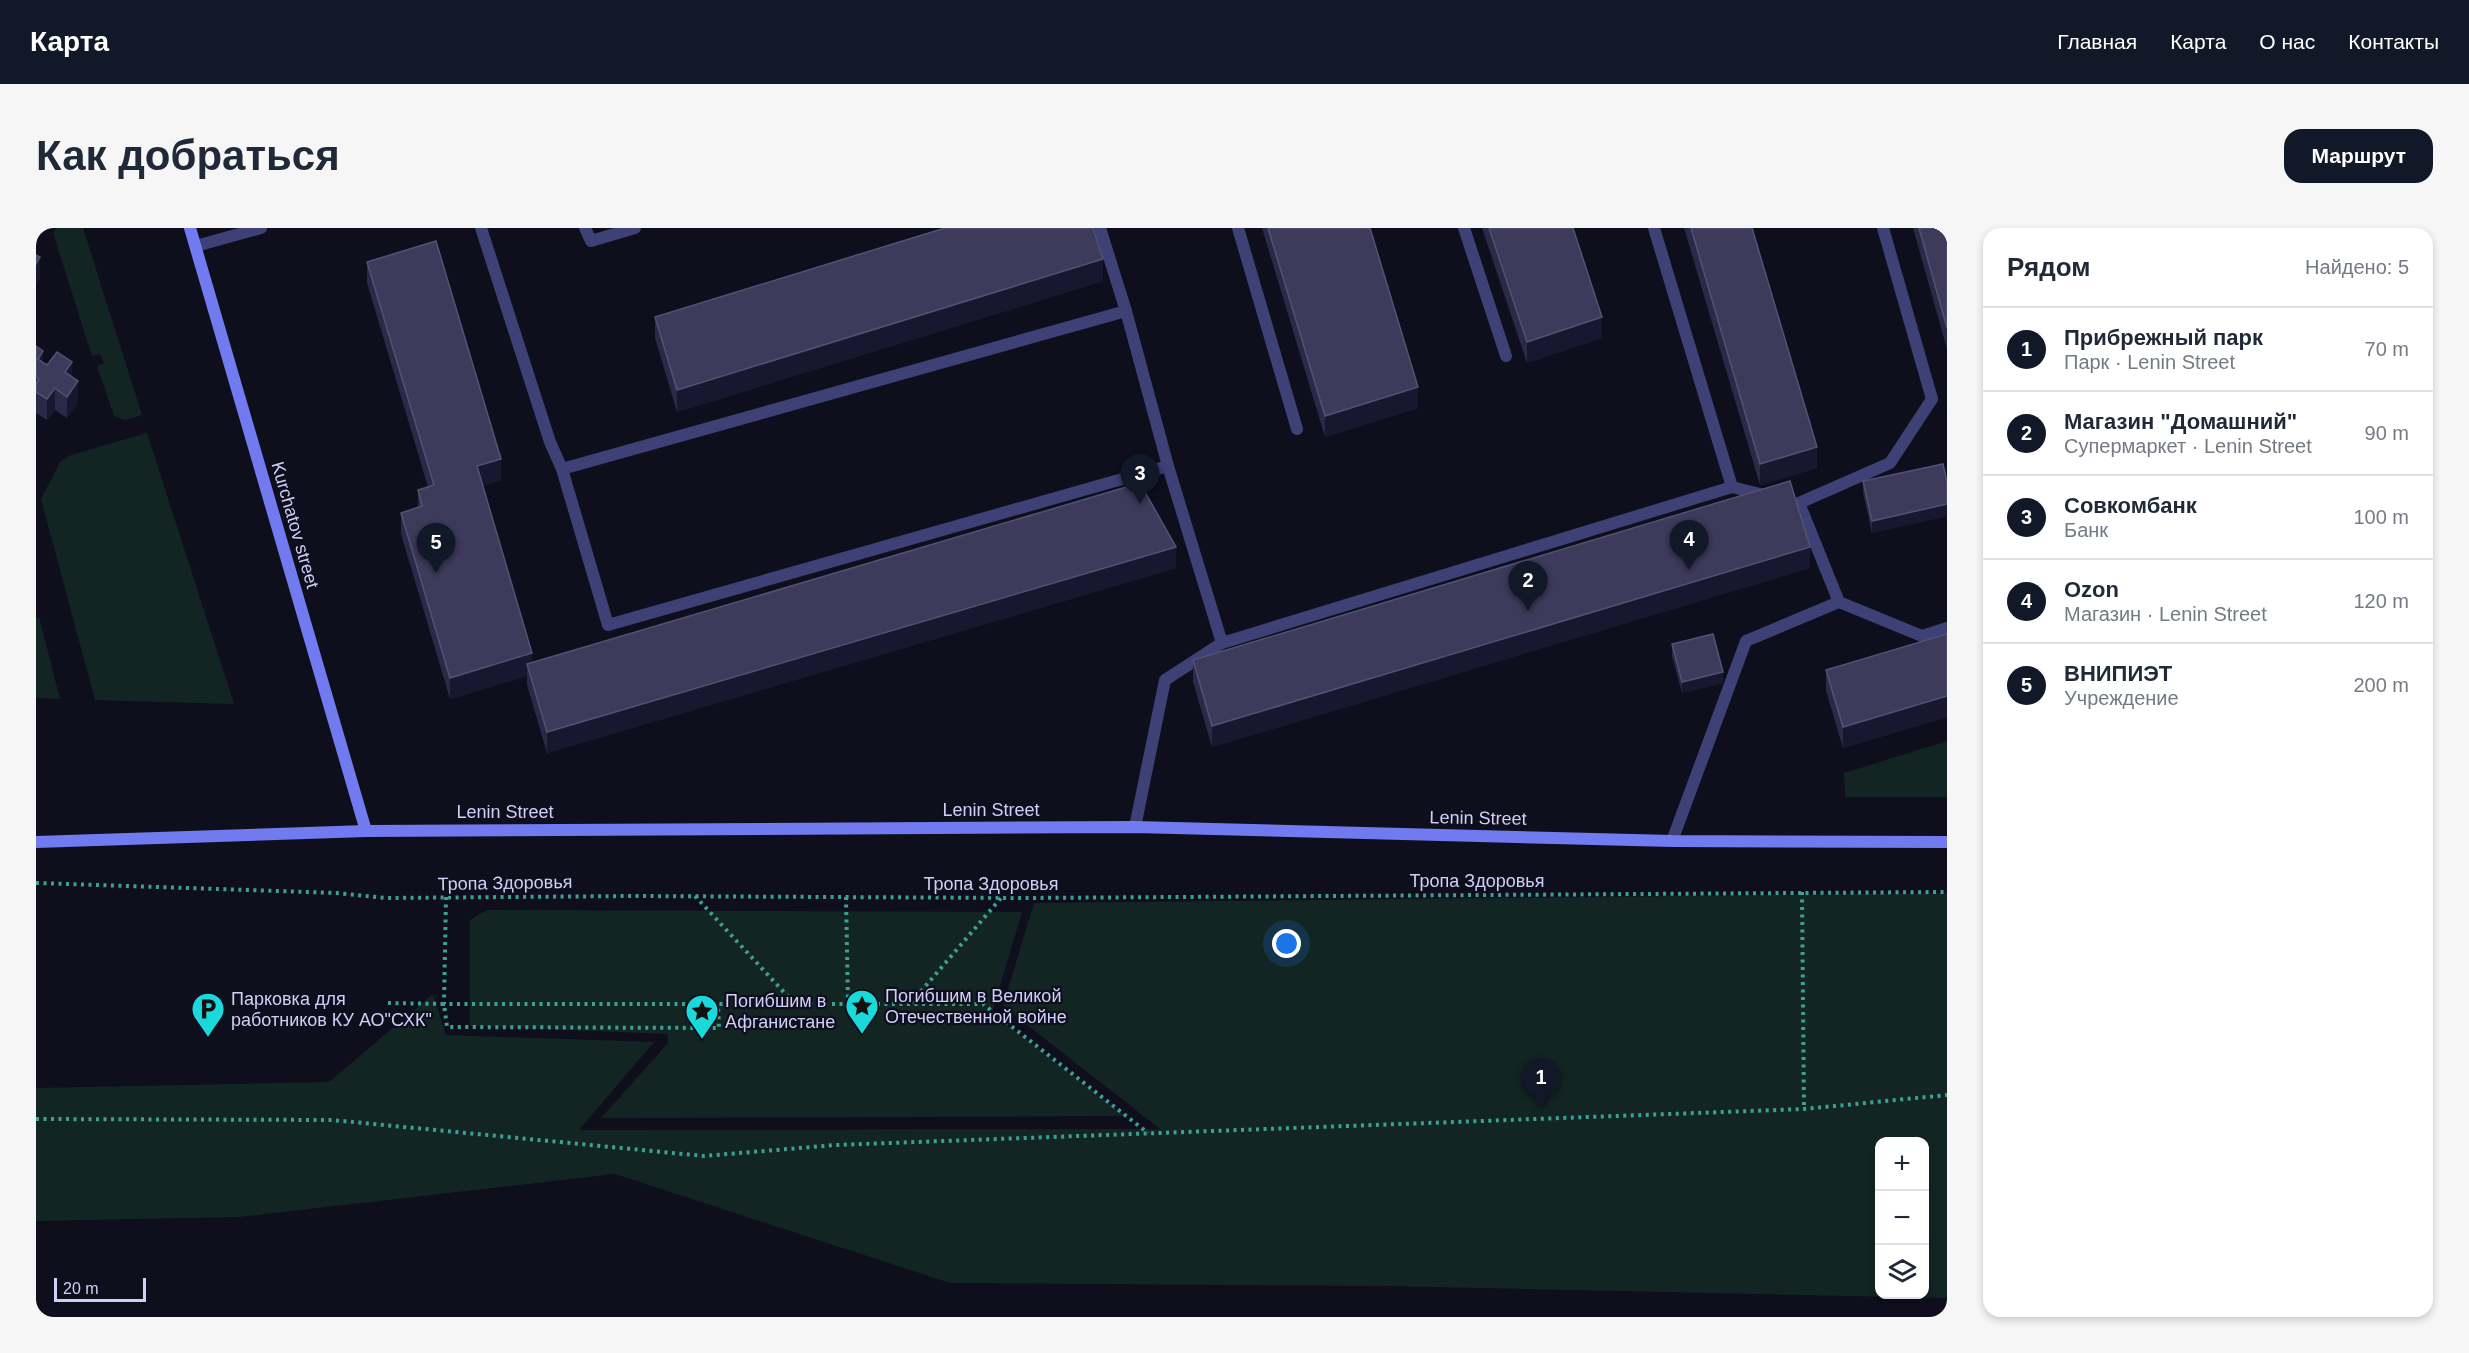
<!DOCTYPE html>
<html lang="ru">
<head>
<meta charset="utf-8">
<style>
  :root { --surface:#fff; --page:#f6f6f7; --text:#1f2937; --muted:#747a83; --line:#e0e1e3; --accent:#111827 }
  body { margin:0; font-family:Arial,sans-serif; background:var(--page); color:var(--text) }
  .controls { position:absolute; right:18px; bottom:18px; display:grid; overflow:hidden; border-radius:12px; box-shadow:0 3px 9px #0003 }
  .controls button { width:54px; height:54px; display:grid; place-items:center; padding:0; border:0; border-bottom:2px solid var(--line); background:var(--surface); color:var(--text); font:30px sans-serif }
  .scale { position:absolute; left:18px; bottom:15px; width:92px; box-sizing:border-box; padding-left:6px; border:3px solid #d0cff9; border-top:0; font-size:16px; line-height:21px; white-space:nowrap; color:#d0cff9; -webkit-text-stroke:4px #0f0e1c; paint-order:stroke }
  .you { position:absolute; left:1251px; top:716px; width:21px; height:21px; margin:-15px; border:4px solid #fff; border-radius:50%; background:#1a73e8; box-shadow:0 0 0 9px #1a73e833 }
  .badge { display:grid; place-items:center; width:39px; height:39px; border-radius:50%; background:var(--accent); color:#fff; font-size:20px; font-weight:700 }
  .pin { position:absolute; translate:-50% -50px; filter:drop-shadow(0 2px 3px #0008) }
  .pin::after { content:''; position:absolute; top:32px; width:21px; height:18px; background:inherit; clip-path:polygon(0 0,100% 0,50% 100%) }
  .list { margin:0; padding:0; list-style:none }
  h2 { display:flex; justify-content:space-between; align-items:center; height:78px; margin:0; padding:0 24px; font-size:26px }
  h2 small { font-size:20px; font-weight:400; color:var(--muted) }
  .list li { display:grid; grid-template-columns:39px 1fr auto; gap:18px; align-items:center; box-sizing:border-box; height:84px; padding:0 24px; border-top:2px solid var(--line) }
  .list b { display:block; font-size:22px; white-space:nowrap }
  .list p { margin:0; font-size:20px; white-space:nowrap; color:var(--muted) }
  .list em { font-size:20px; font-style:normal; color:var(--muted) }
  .icon { flex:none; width:33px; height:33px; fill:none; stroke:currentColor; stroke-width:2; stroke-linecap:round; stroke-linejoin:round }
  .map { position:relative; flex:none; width:1911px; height:1089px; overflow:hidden; border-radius:18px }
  header { display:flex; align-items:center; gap:36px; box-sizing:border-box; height:84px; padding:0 30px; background:var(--accent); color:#fff }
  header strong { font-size:28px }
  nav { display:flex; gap:33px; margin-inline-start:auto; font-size:21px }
  .intro { display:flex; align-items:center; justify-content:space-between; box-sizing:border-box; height:144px; padding:0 36px }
  h1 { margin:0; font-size:42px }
  .button { padding:15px 27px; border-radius:18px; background:var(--accent); color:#fff; font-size:21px; font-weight:700 }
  main { display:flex; gap:36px; padding:0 36px }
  aside { flex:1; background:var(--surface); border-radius:18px; box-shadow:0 3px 9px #0003 }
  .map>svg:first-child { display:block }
  .green { fill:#122523; fill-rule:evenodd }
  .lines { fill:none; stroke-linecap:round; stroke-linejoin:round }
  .path { stroke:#3ba191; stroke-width:4; stroke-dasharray:3 4.5; stroke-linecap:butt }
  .lane { stroke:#3e4176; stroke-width:12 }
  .secondary { stroke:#717aee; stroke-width:12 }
  .wall { fill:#2b2948 }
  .shaded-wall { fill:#19162f }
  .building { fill:#3d3a5b; stroke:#545274; stroke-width:1.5 }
  .labels { text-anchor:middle; stroke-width:4.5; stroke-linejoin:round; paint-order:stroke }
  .street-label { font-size:18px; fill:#d0cff9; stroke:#0f0e1c }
  .poi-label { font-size:18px; fill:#d0cff9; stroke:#0f0e1c; text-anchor:start }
</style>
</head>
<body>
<header>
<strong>Карта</strong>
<nav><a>Главная</a><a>Карта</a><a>О нас</a><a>Контакты</a></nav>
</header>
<div class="intro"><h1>Как добраться</h1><a class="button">Маршрут</a></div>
<main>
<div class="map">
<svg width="1911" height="1089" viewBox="0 0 1911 1089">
  <rect width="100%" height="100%" fill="#0f0e1c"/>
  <g class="green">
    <path d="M 20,0 L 47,0 L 106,187 L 89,192 L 78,188 L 61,138 L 68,135 L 64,126 L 56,128 L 17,5 Z"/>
    <path d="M 111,205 L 198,476 L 59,472 L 5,271 L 24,234 L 35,227 Z"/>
    <path d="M 3,389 L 24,471 L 0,470 L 0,390 Z"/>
    <path d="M 1911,513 L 1911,569 L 1809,569 L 1808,545 Z"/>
    <path d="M 1911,665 L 1911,1070 L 1350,1058 L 914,1055 L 579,946 L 202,989 L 0,993 L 0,860 L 293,854 L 397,766 L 410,807 L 618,814 L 543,902 L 1124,901 L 967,778 L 998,675 ZM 1844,914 L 1888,914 L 1888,1066 L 1844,1066 Z"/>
    <path d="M 451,682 L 986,684 L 956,785 L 1089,888 L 565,890 L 632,815 L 631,806 L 434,798 L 434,692 Z"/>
  </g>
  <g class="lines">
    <g class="path">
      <path d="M 0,655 L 300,665 L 350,670 L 597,668 L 988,670 L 1911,664"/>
      <path d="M 1766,664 L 1768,881"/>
      <path d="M 659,668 L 758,775"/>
      <path d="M 410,669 L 408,776 L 947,776 L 1112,905"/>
      <path d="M 810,669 L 812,776"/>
      <path d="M 352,775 L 408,776 L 411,799 L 683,800 L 682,776"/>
      <path d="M 875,775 L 965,670"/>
      <path d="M 0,891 L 296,892 L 668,928 L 800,917 L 1768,881 L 1911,867"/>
    </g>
    <g class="lane">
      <path d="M 445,0 L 514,214 L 526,241 L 572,397 L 1132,238 L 1186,415 L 1129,452 L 1099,599"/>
      <path d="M 549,0 L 555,13 L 599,0"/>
      <path d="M 1064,0 L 1090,83"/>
      <path d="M 1202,0 L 1261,201"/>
      <path d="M 1428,0 L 1470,128"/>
      <path d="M 1618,0 L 1696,259"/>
      <path d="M 160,18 L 225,0"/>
      <path d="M 526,241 L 1090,83 L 1132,238"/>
      <path d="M 1803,374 L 1886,408 L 1911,400"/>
      <path d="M 1186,415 L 1696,259 L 1732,268"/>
      <path d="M 1636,613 L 1710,413 L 1803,374 L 1763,275 L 1854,235 L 1896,171 L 1847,0"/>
    </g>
    <g class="secondary">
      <path d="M 154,0 L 330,603"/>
      <path d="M 0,614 L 330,603 L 1099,599 L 1636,613 L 1911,614"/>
    </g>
  </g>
  <g class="wall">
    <path d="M 1226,0 L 1334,0 L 1382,180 L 1289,209 Z"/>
    <path d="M 1446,0 L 1537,0 L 1566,110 L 1491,135 Z"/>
    <path d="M 1648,0 L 1716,0 L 1781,240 L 1724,257 Z"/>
    <path d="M 1877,0 L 1911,0 L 1911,121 Z"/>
    <path d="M 331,34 L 465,252 L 446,258 L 496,435 L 1140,340 L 511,525 L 491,457 L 491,448 L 414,471 L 365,306 L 365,285 L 382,280 L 382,262 L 392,259 L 331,55 Z"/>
    <path d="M 1067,53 L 641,184 L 619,110 L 619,89 Z"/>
    <path d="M 0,118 L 7,134 L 36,149 L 42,174 L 31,190 L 19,182 L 11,192 L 0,185 Z"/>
    <path d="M 1827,253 L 1911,254 L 1911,288 L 1836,305 L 1827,265 Z"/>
    <path d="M 1774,340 L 1176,519 L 1157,454 L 1157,432 Z"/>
    <path d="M 1911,406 L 1911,489 L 1807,520 L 1790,463 L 1790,442 Z"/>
    <path d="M 1636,416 L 1687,455 L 1646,465 L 1636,428 Z"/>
  </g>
  <g class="shaded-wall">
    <path d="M 4,29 L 4,51 L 0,57 L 0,36 Z"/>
    <path d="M 1067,31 L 1067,53 L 641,184 L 641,162 Z"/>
    <path d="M 1566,89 L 1566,110 L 1491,135 L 1491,114 Z"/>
    <path d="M 7,123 L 7,144 L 2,152 L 2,131 Z"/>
    <path d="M 36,134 L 36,155 L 29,144 Z"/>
    <path d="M 42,153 L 42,174 L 31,190 L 31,169 Z"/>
    <path d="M 1382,159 L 1382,180 L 1289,209 L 1289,188 Z"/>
    <path d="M 19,160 L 19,182 L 11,192 L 11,171 Z"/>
    <path d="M 1781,219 L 1781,240 L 1724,257 L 1724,236 Z"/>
    <path d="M 465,231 L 465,252 L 441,260 L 441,238 Z"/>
    <path d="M 1911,276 L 1911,288 L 1836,305 L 1836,293 Z"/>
    <path d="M 1140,319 L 1140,340 L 511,525 L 511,504 Z"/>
    <path d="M 1774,319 L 1774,340 L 1176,519 L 1176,498 Z"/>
    <path d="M 496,425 L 496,447 L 491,436 L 491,448 L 414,471 L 414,450 Z"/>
    <path d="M 1687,444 L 1687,455 L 1646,465 L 1646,454 Z"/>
    <path d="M 1911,468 L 1911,489 L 1807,520 L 1807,499 Z"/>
  </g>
  <g class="building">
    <path d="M 909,0 L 1057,0 L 1067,31 L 641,162 L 619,89 Z"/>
    <path d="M 1232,0 L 1334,0 L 1382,159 L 1289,188 Z"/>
    <path d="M 1453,0 L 1537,0 L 1566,89 L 1491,114 Z"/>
    <path d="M 1655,0 L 1716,0 L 1781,219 L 1724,236 Z"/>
    <path d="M 1883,0 L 1911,0 L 1911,100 Z"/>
    <path d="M 400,13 L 465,231 L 441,238 L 496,425 L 414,450 L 365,285 L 386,278 L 382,262 L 398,257 L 331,34 Z"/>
    <path d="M 0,27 L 4,29 L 0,36 Z"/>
    <path d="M 0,118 L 7,123 L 2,131 L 11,137 L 21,124 L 36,134 L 29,144 L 42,153 L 31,169 L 19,160 L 11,171 L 0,164 L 0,156 L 3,151 L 0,149 Z"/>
    <path d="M 1907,236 L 1911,254 L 1911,276 L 1836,293 L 1827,253 Z"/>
    <path d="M 1754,253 L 1774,319 L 1176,498 L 1157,432 Z"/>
    <path d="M 1104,255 L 1140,319 L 511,504 L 491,436 Z"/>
    <path d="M 1677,406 L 1687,444 L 1646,454 L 1636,416 Z"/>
    <path d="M 1911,406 L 1911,468 L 1807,499 L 1790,442 Z"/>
  </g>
  <defs>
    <g id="sight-pin" transform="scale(1.725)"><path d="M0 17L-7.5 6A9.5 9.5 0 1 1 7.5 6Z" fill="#1ad9da" stroke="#0f0e1c"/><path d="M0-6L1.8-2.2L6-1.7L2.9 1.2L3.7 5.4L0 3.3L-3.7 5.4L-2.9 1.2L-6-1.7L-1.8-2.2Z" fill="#111"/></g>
    <g id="parking-pin" transform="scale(1.725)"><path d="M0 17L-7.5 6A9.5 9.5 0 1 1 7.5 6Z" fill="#1ad9da" stroke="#0f0e1c"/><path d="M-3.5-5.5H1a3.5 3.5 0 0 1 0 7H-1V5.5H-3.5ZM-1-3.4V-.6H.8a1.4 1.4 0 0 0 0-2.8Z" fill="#111"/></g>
  </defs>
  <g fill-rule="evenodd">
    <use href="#sight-pin" x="826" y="778"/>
    <use href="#parking-pin" x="172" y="781"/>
    <use href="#sight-pin" x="666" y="783"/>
  </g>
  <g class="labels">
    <g class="street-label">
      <text transform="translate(259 297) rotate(74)" y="6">Kurchatov street</text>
      <text x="955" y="588">Lenin Street</text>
      <text x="469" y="590">Lenin Street</text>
      <text transform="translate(1442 590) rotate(1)" y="6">Lenin Street</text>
      <text x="1441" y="659">Тропа Здоровья</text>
      <text transform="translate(469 655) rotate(-1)" y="6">Тропа Здоровья</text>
      <text x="955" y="662">Тропа Здоровья</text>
    </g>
    <g class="poi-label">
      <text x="849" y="774">Погибшим в Великой<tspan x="849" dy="21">Отечественной войне</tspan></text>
      <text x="195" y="777">Парковка для<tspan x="195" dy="21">работников КУ АО"СХК"</tspan></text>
      <text x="689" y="779">Погибшим в<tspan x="689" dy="21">Афганистане</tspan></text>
    </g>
  </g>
</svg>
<div class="controls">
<button>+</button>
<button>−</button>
<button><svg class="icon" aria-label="layers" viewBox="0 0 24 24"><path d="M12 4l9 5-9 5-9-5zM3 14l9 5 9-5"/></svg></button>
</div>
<div class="scale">20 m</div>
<div class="you"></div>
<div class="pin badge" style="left:1505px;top:880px">1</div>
<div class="pin badge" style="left:1492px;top:383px">2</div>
<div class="pin badge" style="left:1104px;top:276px">3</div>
<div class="pin badge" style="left:1653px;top:342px">4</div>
<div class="pin badge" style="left:400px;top:345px">5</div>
</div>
<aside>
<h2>Рядом<small>Найдено: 5</small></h2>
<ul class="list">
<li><span class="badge">1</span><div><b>Прибрежный парк</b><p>Парк · Lenin Street</p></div><em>70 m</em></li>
<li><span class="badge">2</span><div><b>Магазин &quot;Домашний&quot;</b><p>Супермаркет · Lenin Street</p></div><em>90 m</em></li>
<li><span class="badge">3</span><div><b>Совкомбанк</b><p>Банк</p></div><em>100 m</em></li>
<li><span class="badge">4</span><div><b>Ozon</b><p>Магазин · Lenin Street</p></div><em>120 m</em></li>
<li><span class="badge">5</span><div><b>ВНИПИЭТ</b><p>Учреждение</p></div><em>200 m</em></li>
</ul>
</aside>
</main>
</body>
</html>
